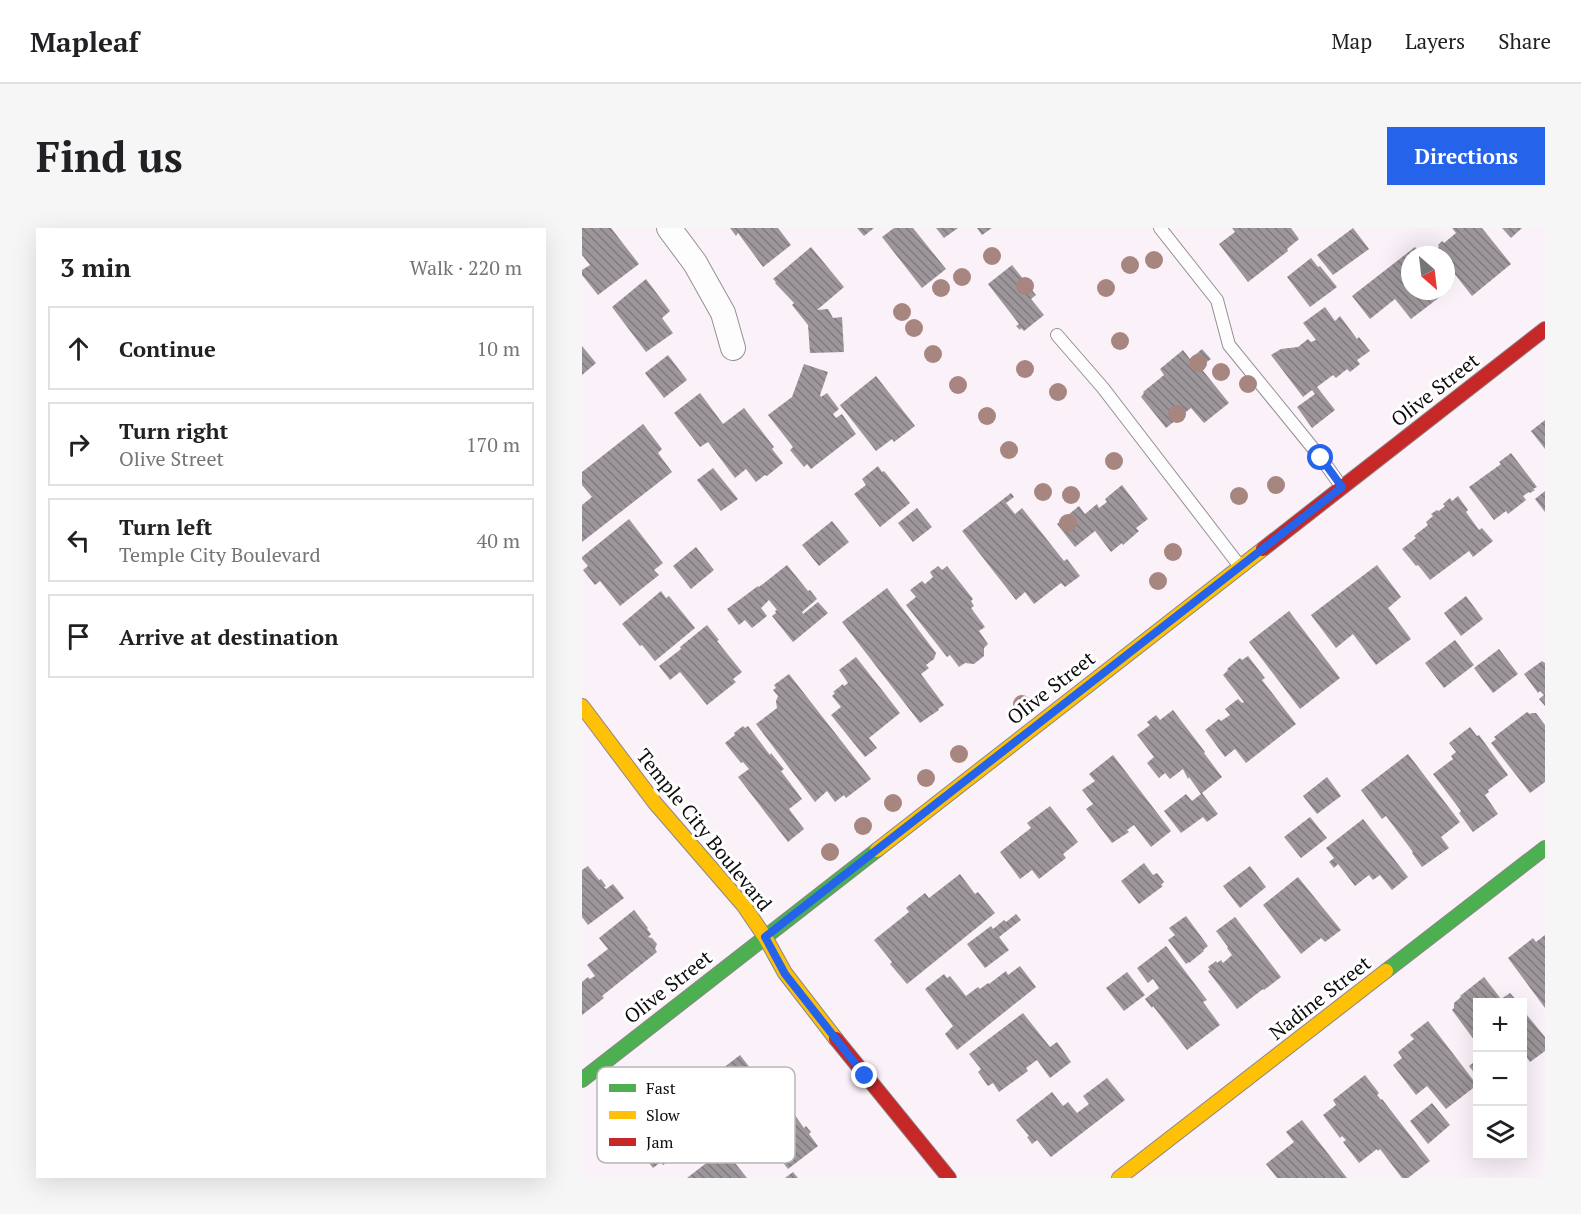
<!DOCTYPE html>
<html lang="en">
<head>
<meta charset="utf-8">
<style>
  :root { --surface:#fff; --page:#f6f6f6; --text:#202124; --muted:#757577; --line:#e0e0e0; --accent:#2563eb }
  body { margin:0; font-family:"PT Serif",serif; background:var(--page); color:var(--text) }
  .controls { position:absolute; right:18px; bottom:18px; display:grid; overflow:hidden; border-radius:0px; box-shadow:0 6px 24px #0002 }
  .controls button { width:54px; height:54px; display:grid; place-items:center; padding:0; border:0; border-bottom:2px solid var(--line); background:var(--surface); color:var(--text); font:30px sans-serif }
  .compass { position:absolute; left:819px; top:18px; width:54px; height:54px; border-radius:50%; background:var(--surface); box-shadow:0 6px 24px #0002; rotate:152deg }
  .stop { position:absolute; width:18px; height:18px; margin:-14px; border:4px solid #2563eb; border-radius:50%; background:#fff }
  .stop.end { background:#2563eb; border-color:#fff; box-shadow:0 2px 6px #0008 }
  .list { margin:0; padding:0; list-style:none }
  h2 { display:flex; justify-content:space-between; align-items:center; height:78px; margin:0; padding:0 24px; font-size:26px }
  h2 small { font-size:20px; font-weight:400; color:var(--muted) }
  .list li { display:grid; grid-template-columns:39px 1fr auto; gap:18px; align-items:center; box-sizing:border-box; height:84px; margin:0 12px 12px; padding:0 12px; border:2px solid var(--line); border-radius:0px }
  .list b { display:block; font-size:22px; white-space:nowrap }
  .list p { margin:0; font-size:20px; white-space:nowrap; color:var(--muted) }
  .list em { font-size:20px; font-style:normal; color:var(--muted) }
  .icon { flex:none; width:33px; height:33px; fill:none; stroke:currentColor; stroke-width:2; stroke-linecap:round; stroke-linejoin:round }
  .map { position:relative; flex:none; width:963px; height:950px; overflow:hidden; border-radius:0px }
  header { display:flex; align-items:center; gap:36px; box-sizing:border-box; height:84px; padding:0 30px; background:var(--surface); border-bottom:2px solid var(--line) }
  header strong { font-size:28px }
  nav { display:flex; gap:33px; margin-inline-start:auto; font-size:21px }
  .intro { display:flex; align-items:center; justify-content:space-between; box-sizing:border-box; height:144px; padding:0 36px }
  h1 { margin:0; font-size:42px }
  .button { padding:15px 27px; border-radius:0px; background:var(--accent); color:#fff; font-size:21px; font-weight:700 }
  main { display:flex; gap:36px; padding:0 36px }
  aside { flex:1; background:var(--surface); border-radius:0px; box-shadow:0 6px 24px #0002 }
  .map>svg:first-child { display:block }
  .building { fill:url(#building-back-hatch) }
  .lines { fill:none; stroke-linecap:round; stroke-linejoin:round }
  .lane-casing { stroke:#949093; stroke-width:14 }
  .street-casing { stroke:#949093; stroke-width:26 }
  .fast-casing { stroke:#8b8689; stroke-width:16 }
  .slow-casing { stroke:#8b8689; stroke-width:16 }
  .jam-casing { stroke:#8b8689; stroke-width:16 }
  .lane { stroke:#fefdfe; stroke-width:12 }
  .street { stroke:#fefdfe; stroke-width:24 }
  .fast { stroke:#4caf50; stroke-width:14 }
  .slow { stroke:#ffc107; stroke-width:14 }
  .jam { stroke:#c62828; stroke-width:14 }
  .tree { fill:#a78680 }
  .route { stroke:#2563eb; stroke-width:8 }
  .labels { text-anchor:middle; stroke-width:6; stroke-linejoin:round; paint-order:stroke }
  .street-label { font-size:20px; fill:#0d0d0d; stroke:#fff }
  .key { fill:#fff; stroke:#b6b6b6; stroke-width:1.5 }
  .key-label { font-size:16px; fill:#0d0d0d }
</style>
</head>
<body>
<header>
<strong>Mapleaf</strong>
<nav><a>Map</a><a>Layers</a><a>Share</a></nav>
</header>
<div class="intro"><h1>Find us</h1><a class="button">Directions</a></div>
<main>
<aside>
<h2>3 min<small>Walk · 220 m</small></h2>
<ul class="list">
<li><svg class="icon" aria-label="ahead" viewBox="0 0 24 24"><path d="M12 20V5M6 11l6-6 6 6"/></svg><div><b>Continue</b></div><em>10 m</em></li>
<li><svg class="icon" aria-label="right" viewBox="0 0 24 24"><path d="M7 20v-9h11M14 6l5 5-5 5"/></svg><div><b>Turn right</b><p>Olive Street</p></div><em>170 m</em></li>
<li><svg class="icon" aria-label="left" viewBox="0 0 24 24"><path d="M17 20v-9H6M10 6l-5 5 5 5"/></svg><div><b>Turn left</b><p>Temple City Boulevard</p></div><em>40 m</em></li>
<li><svg class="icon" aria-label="arrive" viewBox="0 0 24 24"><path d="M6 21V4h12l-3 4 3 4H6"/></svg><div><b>Arrive at destination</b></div></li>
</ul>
</aside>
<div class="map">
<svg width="963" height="950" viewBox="0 0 963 950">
  <defs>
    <pattern id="building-back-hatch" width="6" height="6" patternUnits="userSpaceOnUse" patternTransform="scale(1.5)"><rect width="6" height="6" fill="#9d979c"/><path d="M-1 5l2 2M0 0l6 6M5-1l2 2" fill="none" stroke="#7e7a7e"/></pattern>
  </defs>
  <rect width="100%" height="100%" fill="#fbf1f8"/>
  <g class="building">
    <path d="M 0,0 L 29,0 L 57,36 L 16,67 L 0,47 L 0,42 L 8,37 L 0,27 Z"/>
    <path d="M 148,0 L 196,0 L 209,17 L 181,39 L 156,5 L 154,8 Z"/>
    <path d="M 275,0 L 292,0 L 282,8 Z"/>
    <path d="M 312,0 L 331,0 L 364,41 L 340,60 L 300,9 Z"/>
    <path d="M 354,0 L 376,0 L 362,10 Z"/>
    <path d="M 395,0 L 410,0 L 400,7 Z"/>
    <path d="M 650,0 L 709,0 L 717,11 L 705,21 L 706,23 L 666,54 L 637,16 L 653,4 Z"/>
    <path d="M 771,0 L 787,21 L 751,47 L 735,27 Z"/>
    <path d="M 870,0 L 900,0 L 929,36 L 890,68 L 864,35 L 864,27 L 858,27 L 854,22 L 857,19 L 856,17 L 860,13 L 862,15 L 874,5 Z"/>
    <path d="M 920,0 L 940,0 L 929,10 Z"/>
    <path d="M 229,19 L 262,59 L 235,82 L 246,81 L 251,90 L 260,89 L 262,124 L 228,125 L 226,97 L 210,77 L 212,75 L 193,55 L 194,54 L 191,51 Z"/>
    <path d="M 833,19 L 840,27 L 828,27 L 828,63 L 864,63 L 864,58 L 867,62 L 829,91 L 813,71 L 788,91 L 770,68 Z"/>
    <path d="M 729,30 L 736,39 L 738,38 L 755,59 L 728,79 L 705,49 Z"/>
    <path d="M 430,37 L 454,67 L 449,71 L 462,87 L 442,103 L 439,100 L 438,102 L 434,98 L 437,96 L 406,56 Z"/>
    <path d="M 64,51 L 88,83 L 80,90 L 91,105 L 64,124 L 30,79 Z"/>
    <path d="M 743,79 L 753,93 L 758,88 L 775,111 L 777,109 L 788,123 L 775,132 L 778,136 L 768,144 L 765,141 L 754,150 L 751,147 L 735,159 L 753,182 L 730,200 L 715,179 L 733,166 L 730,162 L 721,169 L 689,127 L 699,121 L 716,119 L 726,111 L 729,114 L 734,112 L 721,95 Z"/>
    <path d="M 0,118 L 14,135 L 0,147 Z"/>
    <path d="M 620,121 L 629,131 L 618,139 L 647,175 L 622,195 L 609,180 L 584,200 L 559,169 L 562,165 L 561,164 L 582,147 L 578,141 L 601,122 L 608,131 Z"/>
    <path d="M 86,127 L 105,152 L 82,170 L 63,145 Z"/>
    <path d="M 222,136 L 246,144 L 238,167 L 239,169 L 245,165 L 257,181 L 251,186 L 254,190 L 260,186 L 274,206 L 229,241 L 225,236 L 222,239 L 208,222 L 211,219 L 186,187 L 210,169 Z"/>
    <path d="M 294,148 L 333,198 L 312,214 L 310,211 L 294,223 L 258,177 Z"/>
    <path d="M 118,165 L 141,196 L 162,180 L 192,219 L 190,221 L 201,235 L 185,248 L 183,247 L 174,254 L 164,241 L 153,250 L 126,214 L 118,219 L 92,185 Z"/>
    <path d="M 963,192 L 963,221 L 949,203 Z"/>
    <path d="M 61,196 L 80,221 L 76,225 L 90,244 L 0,314 L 0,277 L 10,269 L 0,257 L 0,244 Z"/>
    <path d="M 929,225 L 955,259 L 951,261 L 953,262 L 948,265 L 947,264 L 941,268 L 944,272 L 926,286 L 924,283 L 912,292 L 887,259 L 919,236 L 917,234 Z"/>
    <path d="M 296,238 L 300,244 L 302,243 L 328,275 L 298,299 L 272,266 L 284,257 L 280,251 Z"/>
    <path d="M 131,240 L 156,271 L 139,283 L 115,252 Z"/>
    <path d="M 540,257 L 566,291 L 554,300 L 557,303 L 541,317 L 540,315 L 529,324 L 513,303 L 493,319 L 475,296 L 497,278 L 503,286 L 515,276 L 517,280 L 525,274 L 523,271 Z"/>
    <path d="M 963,263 L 963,284 L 953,271 Z"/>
    <path d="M 429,265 L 432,269 L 424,275 L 433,286 L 440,280 L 482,333 L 485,331 L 498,348 L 483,359 L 479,355 L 452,376 L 443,364 L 434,372 L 380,303 Z"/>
    <path d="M 876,268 L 886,282 L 884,284 L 897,302 L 900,300 L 911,313 L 891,329 L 887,323 L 848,352 L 836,337 L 834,338 L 820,321 L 834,310 L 832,308 L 846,297 L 844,294 L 851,288 L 849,286 L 855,282 L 857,283 L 863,278 L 861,276 L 868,270 L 870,273 Z"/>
    <path d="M 335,280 L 350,299 L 331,314 L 316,295 Z"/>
    <path d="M 47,291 L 81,335 L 72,342 L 77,347 L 38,378 L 18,353 L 13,357 L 1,342 L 6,338 L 0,331 L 0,329 Z"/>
    <path d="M 250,293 L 267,314 L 237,338 L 220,317 Z"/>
    <path d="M 114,319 L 132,342 L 109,361 L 91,338 Z"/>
    <path d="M 205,337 L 226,363 L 228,362 L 235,371 L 220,384 L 221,386 L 236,374 L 246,385 L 211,414 L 190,388 L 194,385 L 193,383 L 195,382 L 187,372 L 179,380 L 185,388 L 170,400 L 163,392 L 157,397 L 145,381 L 176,358 L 177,359 Z"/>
    <path d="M 795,337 L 819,369 L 806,380 L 829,411 L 794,437 L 771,406 L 754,420 L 729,387 Z"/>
    <path d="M 356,338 L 360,342 L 365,338 L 391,371 L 389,373 L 392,378 L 389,380 L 403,399 L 397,403 L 406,416 L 402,420 L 402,428 L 392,436 L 383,435 L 377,439 L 368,427 L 365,429 L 324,377 L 334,369 L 328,362 L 340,353 L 343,356 L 351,349 L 348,344 Z"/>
    <path d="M 305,360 L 354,425 L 352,431 L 344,437 L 347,440 L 339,446 L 362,477 L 356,481 L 357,482 L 338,495 L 260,394 Z"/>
    <path d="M 79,363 L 84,370 L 87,368 L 113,400 L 73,433 L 60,417 L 58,418 L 40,396 Z"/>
    <path d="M 884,368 L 901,391 L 879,408 L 862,385 Z"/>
    <path d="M 707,383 L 758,450 L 718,481 L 667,414 Z"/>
    <path d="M 125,397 L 137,412 L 135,413 L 160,444 L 151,451 L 154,454 L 125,477 L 98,444 L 88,452 L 77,438 L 99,421 L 98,419 Z"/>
    <path d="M 873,412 L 892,437 L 862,460 L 843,435 Z"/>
    <path d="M 917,421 L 936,446 L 911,465 L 892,440 Z"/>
    <path d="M 666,428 L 683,450 L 680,452 L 714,496 L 664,535 L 653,521 L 643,529 L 623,502 L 637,491 L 639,493 L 648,487 L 643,481 L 656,471 L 660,475 L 662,474 L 641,447 L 646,442 L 645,441 L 658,430 L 660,432 Z"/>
    <path d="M 274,429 L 318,485 L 287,510 L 295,520 L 283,529 L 249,487 L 259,479 L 250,468 L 253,465 L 251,464 L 261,456 L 262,458 L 266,455 L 257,442 Z"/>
    <path d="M 960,433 L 963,435 L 963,478 L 957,471 L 962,467 L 958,463 L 956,465 L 942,446 Z"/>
    <path d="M 207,446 L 289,551 L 264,570 L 262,567 L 253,574 L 245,563 L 233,574 L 174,496 L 195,480 L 194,473 L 196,468 L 191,462 L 194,460 L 192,457 Z"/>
    <path d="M 591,482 L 623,524 L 622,525 L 640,549 L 620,565 L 636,586 L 625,594 L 621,589 L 599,605 L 582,583 L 604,566 L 610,573 L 619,566 L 607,549 L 606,551 L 601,541 L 588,551 L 583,545 L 577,550 L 565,535 L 572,529 L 555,507 L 568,497 L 565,494 L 574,487 L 578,492 Z"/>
    <path d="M 945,484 L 948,486 L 950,485 L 954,485 L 963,497 L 963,554 L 948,565 L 909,515 L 914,511 L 912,509 Z"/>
    <path d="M 161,498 L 163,500 L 166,498 L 188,527 L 189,525 L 202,541 L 199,543 L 220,571 L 207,581 L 222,601 L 206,614 L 156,549 L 167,541 L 161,534 L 159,535 L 143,515 L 153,507 L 152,505 Z"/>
    <path d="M 888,499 L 895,508 L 897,507 L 926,547 L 906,562 L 907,564 L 903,567 L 916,586 L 891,604 L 877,585 L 879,583 L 851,546 L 871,531 L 869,528 L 874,524 L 867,515 Z"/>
    <path d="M 826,526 L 878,594 L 859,609 L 867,620 L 840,639 L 830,625 L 831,624 L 804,588 L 800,591 L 779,562 Z"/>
    <path d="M 531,527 L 589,603 L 569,619 L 552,597 L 545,602 L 547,604 L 530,615 L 504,581 L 511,576 L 500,562 L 513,553 L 507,546 Z"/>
    <path d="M 745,549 L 759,568 L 735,586 L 721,568 Z"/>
    <path d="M 468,578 L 496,614 L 481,626 L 484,630 L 457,651 L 450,642 L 438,651 L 418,624 L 449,600 L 445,595 Z"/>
    <path d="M 728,589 L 745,610 L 719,630 L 702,609 Z"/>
    <path d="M 781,591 L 826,649 L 810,662 L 798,647 L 791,652 L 787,647 L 773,658 L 756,636 L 752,640 L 747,634 L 752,630 L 744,620 Z"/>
    <path d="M 562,635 L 571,647 L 575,645 L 582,654 L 579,657 L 581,658 L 557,676 L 539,653 Z"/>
    <path d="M 6,638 L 17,652 L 19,651 L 24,658 L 22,659 L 24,661 L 31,656 L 42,670 L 6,697 L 0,689 L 0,642 Z"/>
    <path d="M 668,638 L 684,659 L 658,680 L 641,658 Z"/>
    <path d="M 378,646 L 393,666 L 396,664 L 413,685 L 325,756 L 308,736 L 310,734 L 292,712 L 327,684 L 324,680 L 343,665 L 347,670 Z"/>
    <path d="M 716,649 L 759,702 L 743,714 L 739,710 L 719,726 L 681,677 Z"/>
    <path d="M 52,682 L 66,700 L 65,701 L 69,706 L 66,709 L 70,710 L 75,716 L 73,721 L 75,724 L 20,768 L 22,770 L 0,787 L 0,754 L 6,749 L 8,751 L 13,748 L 5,737 L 26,721 L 17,710 Z"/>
    <path d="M 434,686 L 439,692 L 417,709 L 427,722 L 403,740 L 385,716 L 409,698 L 411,701 L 422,692 L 424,694 Z"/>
    <path d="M 604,688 L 626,718 L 621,722 L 622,723 L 607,735 L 607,734 L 604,736 L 586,712 L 593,707 L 587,700 Z"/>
    <path d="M 653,689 L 699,749 L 682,762 L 681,761 L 655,781 L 626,743 L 628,742 L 626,739 L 634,733 L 635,735 L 639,732 L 641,735 L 650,727 L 645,720 L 646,719 L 634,703 Z"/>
    <path d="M 963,707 L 963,780 L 926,730 L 951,710 L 954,714 Z"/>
    <path d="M 584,718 L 625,772 L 621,774 L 638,797 L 605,822 L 571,778 L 570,780 L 563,771 L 577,760 L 571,751 L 566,755 L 555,740 Z"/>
    <path d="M 438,738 L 454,759 L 375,822 L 363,806 L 371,798 L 343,761 L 362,746 L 365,750 L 368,748 L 384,768 L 396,759 L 398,761 L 406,755 L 407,756 L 424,743 L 426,747 Z"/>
    <path d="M 545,744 L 563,767 L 542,783 L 524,760 Z"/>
    <path d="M 902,749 L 919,771 L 928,765 L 936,774 L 896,774 L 896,817 L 870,782 L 872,780 L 872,775 L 879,769 L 878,768 Z"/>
    <path d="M 940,781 L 963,809 L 963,823 L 948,834 L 943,827 L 940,828 Z"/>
    <path d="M 441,785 L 468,819 L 475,814 L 489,834 L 468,850 L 455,832 L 444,840 L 446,843 L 417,864 L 411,855 L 406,858 L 396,844 L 399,841 L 387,826 Z"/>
    <path d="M 846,793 L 895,857 L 864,881 L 845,858 L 834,867 L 811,837 L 820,830 L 816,824 L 832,811 L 828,807 Z"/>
    <path d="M 158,827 L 172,845 L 177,841 L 188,857 L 153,885 L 142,872 L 140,873 L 130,861 L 131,860 L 127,855 L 129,854 L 127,851 Z"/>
    <path d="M 896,831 L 896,850 L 887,838 Z"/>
    <path d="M 783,847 L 797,865 L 795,867 L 799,872 L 800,871 L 848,933 L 826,950 L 820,950 L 798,921 L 796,923 L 795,921 L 777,935 L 761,914 L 764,912 L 760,908 L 758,910 L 741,887 L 754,877 L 751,872 Z"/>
    <path d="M 525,850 L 543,872 L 469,929 L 455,912 L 450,916 L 445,909 L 447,908 L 434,892 L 470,864 L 481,878 L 486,874 L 495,885 L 507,876 L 501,868 Z"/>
    <path d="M 74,869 L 79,876 L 72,881 L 82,893 L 74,898 L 93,923 L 91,924 L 93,928 L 81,937 L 79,934 L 71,940 L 52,916 L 48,919 L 32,899 L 40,893 L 40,889 L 46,884 L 49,886 L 65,872 L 67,874 Z"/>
    <path d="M 850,875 L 868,897 L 846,916 L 828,893 Z"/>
    <path d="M 212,886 L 222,900 L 224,898 L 229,904 L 227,906 L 236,918 L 206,941 L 190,920 L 184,924 L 176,914 Z"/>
    <path d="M 720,892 L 765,950 L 695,950 L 684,936 L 712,914 L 704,904 Z"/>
    <path d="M 145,919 L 152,927 L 149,930 L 165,950 L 105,950 Z"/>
    <path d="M 211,944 L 216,950 L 203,950 Z"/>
  </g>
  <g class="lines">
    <g class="lane-casing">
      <g id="lane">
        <path d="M 578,0 L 635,72 L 647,117 L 739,230 L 759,258"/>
        <path d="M 475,107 L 521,160 L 657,337"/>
      </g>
    </g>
    <g class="street-casing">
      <path id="street" d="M 87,0 L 113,35 L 141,85 L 151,120"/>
    </g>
    <g class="fast-casing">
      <g id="fast">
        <path d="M 804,743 L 963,620"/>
        <path d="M 0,852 L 295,622"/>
      </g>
    </g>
    <g class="slow-casing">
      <g id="slow">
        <path d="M 0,478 L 73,575 L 162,678 L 183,709 L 203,745 L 254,811"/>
        <path d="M 295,622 L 681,321"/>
        <path d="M 537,950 L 804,743"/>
      </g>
    </g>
    <g class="jam-casing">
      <g id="jam">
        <path d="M 681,321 L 963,101"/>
        <path d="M 254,811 L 367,950"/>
      </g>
    </g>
    <use href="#lane" class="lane"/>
    <use href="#street" class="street"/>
    <use href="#fast" class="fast"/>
    <use href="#slow" class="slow"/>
    <use href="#jam" class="jam"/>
  </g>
  <g class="tree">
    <circle cx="410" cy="28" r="9"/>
    <circle cx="572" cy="32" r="9"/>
    <circle cx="548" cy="37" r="9"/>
    <circle cx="380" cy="49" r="9"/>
    <circle cx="443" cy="58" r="9"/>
    <circle cx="359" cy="60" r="9"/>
    <circle cx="524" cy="60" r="9"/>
    <circle cx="320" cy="84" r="9"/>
    <circle cx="332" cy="100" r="9"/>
    <circle cx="538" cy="113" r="9"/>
    <circle cx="351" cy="126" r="9"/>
    <circle cx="616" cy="135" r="9"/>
    <circle cx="443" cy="141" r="9"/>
    <circle cx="639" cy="144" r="9"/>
    <circle cx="666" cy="156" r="9"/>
    <circle cx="376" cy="157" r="9"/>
    <circle cx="476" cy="164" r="9"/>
    <circle cx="595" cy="186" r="9"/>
    <circle cx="405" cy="188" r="9"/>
    <circle cx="427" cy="222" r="9"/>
    <circle cx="532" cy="233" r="9"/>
    <circle cx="694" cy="257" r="9"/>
    <circle cx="461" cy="264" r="9"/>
    <circle cx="489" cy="267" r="9"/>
    <circle cx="657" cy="268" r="9"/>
    <circle cx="486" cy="295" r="9"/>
    <circle cx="591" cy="324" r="9"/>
    <circle cx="576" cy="353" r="9"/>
    <circle cx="440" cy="476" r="9"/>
    <circle cx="377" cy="526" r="9"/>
    <circle cx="344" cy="550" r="9"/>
    <circle cx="311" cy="575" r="9"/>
    <circle cx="281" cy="598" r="9"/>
    <circle cx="248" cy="624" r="9"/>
  </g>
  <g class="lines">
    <path class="route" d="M 283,848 L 203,746 L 183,709 L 760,259 L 739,230"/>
  </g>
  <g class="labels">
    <g class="street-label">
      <text transform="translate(853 162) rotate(-38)" y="7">Olive Street</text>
      <text transform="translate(469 460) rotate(-38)" y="7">Olive Street</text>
      <text transform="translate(122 602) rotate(51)" y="7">Temple City Boulevard</text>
      <text transform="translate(86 759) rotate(-38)" y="7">Olive Street</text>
      <text transform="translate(738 770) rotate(-38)" y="7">Nadine Street</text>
    </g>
  </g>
  <rect x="15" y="839" width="198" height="96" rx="9" class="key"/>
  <rect x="27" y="856" width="27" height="8" fill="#4caf50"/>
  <rect x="27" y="883" width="27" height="8" fill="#ffc107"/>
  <rect x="27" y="910" width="27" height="8" fill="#c62828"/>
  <g class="key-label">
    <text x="64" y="866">Fast</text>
    <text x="64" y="893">Slow</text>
    <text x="64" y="920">Jam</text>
  </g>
</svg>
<div class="controls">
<button>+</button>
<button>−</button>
<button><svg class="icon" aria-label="layers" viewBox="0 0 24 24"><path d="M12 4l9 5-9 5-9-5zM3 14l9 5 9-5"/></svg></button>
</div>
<svg class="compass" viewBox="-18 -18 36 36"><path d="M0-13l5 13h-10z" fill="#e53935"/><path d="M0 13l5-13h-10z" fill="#757577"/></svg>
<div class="stop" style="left:739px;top:230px"></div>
<div class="stop end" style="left:283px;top:848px"></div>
</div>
</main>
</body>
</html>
